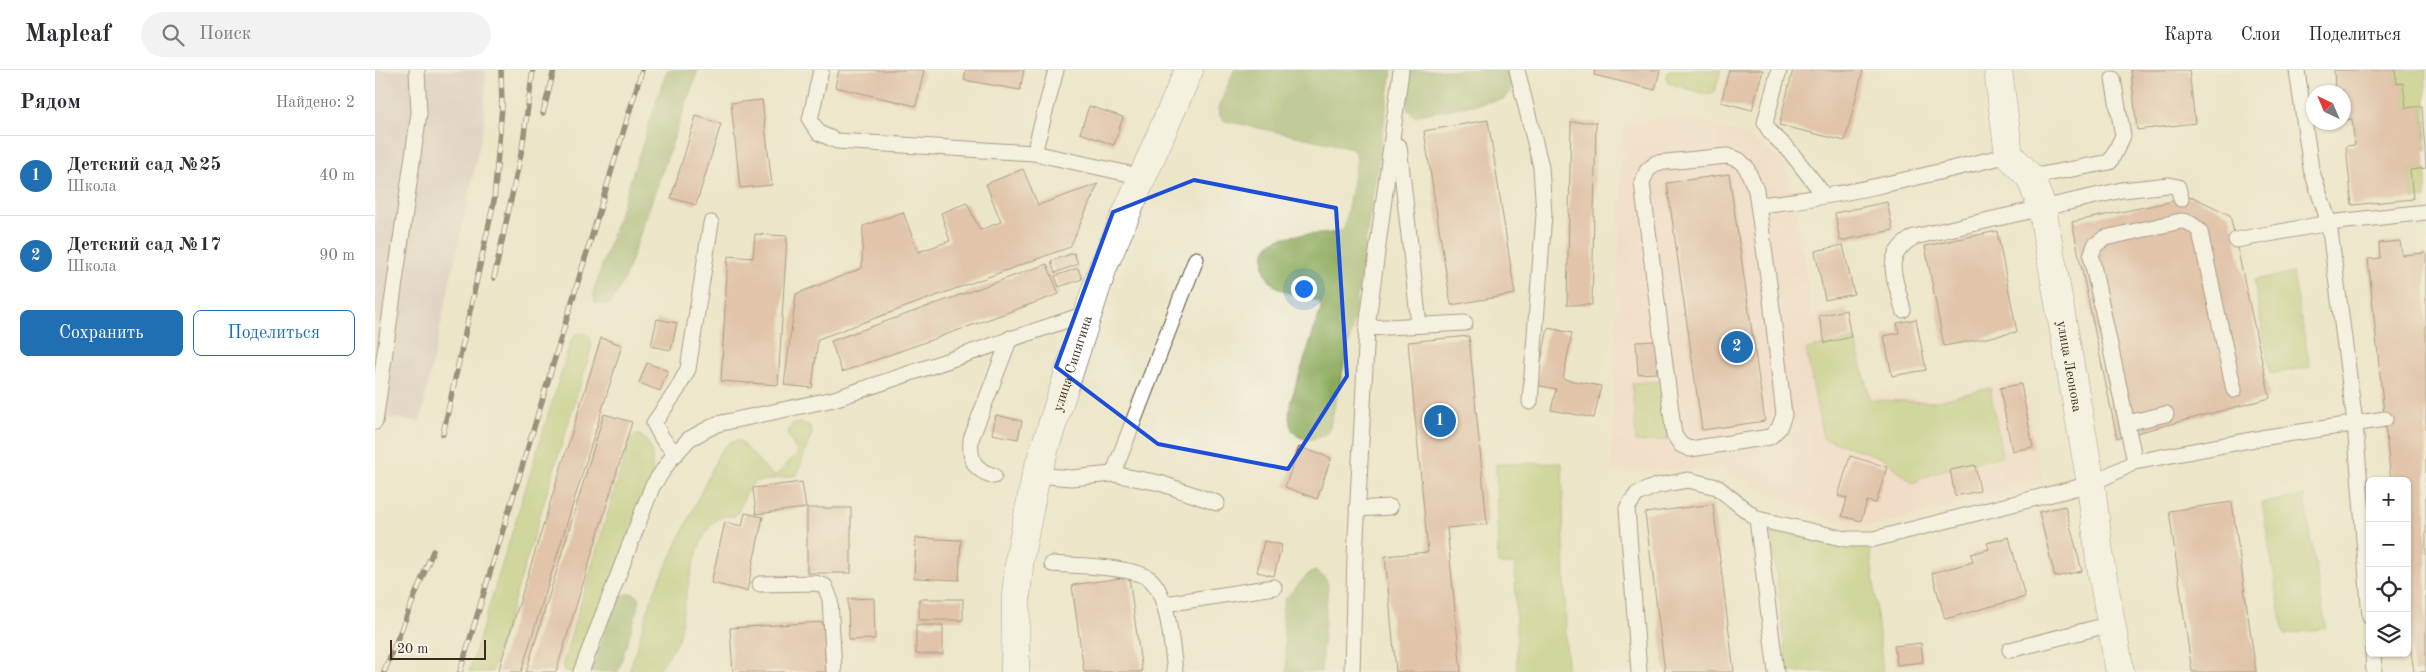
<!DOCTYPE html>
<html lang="ru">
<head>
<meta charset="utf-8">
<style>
  :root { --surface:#fff; --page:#f2f2f3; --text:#2b2b33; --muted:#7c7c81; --line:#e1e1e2; --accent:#1f6fb2 }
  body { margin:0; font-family:"Old Standard TT",serif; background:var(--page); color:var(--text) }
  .controls { position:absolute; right:15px; bottom:15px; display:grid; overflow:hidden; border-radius:8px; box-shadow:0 1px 4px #0004 }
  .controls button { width:45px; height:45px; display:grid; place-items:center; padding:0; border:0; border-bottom:1px solid var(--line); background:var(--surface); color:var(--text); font:25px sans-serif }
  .compass { position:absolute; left:1931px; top:15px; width:45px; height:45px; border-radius:50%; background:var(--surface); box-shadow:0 1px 4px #0004; rotate:316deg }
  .scale { position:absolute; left:15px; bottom:12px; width:96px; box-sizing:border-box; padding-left:5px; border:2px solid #3b2a1e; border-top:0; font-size:14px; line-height:18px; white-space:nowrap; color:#3b2a1e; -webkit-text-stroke:4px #f7f3e8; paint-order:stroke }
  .you { position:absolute; left:928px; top:218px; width:18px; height:18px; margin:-12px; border:4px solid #fff; border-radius:50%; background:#1a73e8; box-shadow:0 0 0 8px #1a73e833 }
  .badge { display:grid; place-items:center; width:32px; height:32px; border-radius:50%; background:var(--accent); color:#fff; font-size:16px; font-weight:700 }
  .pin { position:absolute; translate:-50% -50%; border:2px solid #fff; box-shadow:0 1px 5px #0006 }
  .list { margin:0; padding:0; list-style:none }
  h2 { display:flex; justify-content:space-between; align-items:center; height:65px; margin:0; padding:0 20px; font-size:21px }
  h2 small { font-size:16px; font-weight:400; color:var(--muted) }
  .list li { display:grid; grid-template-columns:32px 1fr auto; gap:15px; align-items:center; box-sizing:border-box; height:80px; padding:0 20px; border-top:1px solid var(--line) }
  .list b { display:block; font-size:19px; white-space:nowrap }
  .list p { margin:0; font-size:16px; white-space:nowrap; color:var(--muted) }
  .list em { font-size:16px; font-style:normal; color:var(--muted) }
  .actions { display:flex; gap:10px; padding:15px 20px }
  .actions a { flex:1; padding:11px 0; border:1px solid var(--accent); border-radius:8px; text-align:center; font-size:18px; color:var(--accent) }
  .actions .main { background:var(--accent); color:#fff }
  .icon { flex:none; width:28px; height:28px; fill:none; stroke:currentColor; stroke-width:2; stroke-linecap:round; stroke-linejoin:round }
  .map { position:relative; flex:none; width:2051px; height:602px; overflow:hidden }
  header { display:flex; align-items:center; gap:30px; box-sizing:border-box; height:70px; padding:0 25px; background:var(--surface); border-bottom:1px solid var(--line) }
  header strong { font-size:24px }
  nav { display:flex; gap:28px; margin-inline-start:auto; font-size:18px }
  .search { width:350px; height:45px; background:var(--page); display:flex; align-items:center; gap:12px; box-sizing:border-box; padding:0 18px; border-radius:28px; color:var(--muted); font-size:19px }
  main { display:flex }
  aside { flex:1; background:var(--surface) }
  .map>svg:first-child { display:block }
  .built { fill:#f6d2c5 }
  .industrial { fill:#d1bfbf }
  .green { fill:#afc468; stroke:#757743 }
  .forest { fill:#8baa5c; stroke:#636a3d }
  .building { fill:#d29c84 }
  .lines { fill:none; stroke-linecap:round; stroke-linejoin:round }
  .service-casing { stroke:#564638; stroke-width:17 }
  .minor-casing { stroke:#564638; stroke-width:29 }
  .service { stroke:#fff; stroke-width:15 }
  .minor { stroke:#fff; stroke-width:28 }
  .rail-casing { stroke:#3b2a1e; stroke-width:5.5 }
  .rail { stroke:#f7f3e8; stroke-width:4; stroke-dasharray:11; stroke-linecap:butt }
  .marked { fill:none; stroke:#1d4ed8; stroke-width:4; stroke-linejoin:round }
  .labels { text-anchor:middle; stroke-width:4; stroke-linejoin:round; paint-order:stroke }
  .street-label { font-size:14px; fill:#3b2a1e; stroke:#f7f3e8 }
</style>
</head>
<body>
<header>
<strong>Mapleaf</strong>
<div class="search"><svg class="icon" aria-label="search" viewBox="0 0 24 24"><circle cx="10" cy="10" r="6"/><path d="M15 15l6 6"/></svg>Поиск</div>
<nav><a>Карта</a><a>Слои</a><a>Поделиться</a></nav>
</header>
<main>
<aside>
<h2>Рядом<small>Найдено: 2</small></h2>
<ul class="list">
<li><span class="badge">1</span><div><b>Детский сад №25</b><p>Школа</p></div><em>40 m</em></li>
<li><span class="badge">2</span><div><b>Детский сад №17</b><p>Школа</p></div><em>90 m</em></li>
</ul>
<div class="actions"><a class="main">Сохранить</a><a>Поделиться</a></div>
</aside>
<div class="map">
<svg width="2051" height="602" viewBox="0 0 2051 602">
  <rect width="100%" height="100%" fill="#f7f3e8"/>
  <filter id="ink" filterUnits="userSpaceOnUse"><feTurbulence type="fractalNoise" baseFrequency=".02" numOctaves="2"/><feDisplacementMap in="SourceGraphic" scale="10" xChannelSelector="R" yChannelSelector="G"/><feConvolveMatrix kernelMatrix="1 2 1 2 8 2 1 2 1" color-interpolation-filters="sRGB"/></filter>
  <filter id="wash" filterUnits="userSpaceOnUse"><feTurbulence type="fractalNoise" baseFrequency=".0096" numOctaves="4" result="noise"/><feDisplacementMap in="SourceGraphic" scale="20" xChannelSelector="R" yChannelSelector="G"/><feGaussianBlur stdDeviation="1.12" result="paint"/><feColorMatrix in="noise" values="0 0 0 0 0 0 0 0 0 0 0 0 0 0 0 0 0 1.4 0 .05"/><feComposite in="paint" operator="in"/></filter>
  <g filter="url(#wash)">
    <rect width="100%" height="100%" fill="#ece6c9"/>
    <path class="built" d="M 1310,46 L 1374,66 L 1408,92 L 1421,132 L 1436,244 L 1473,236 L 1496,326 L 1558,329 L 1647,309 L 1668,411 L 1497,457 L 1473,455 L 1455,449 L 1341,399 L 1236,403 L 1248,52 Z"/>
    <path class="industrial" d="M 0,0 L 111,0 L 109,55 L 45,352 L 0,346 Z"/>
    <g class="green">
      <path d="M 1293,0 L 1346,0 L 1340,21 L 1334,25 L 1293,13 L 1291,7 Z"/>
      <path d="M 2020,0 L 2051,0 L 2051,80 L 2047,37 L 2031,38 L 2028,14 L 2022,14 Z"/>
      <path d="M 2051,98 L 2051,128 L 2038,129 L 2035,100 Z"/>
      <path d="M 1918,203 L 1935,297 L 1895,304 L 1879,210 Z"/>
      <path d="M 209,263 L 215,267 L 217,276 L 117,602 L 94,602 L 196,271 L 201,264 Z"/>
      <path d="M 1480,269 L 1495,330 L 1560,332 L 1615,318 L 1627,386 L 1568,400 L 1537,413 L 1510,389 L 1448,368 L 1431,279 Z"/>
      <path d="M 1290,311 L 1293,370 L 1261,372 L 1257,313 Z"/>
      <path d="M 423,353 L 434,355 L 437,363 L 422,405 L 380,412 C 368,421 369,436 359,447 C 319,436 310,541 304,566 C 301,578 289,591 282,602 L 254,602 L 277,527 L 345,382 L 355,372 L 365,371 L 397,405 L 401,405 L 423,383 L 412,364 L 417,354 Z"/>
      <path d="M 259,365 L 264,365 C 279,373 278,389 277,404 L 201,602 L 189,602 L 187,595 L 255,369 Z"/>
      <path d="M 1187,393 L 1192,602 L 1142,602 L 1140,494 L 1123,494 L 1121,394 Z"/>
      <path d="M 1929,426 L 1951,558 L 1909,565 L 1887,433 Z"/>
      <path d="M 1396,462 L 1495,477 L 1508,602 L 1413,602 Z"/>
    </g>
    <g class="forest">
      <path d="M 292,0 L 323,0 L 249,210 L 235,235 L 220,233 L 218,223 Z"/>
      <path d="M 859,0 L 1017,0 L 977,260 L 954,361 C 942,372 920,374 915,354 C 913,346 915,338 916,330 L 946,239 L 945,232 C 925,225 894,224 889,198 C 882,151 946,172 969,159 L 982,88 L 977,78 L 850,51 L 845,46 L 844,37 Z"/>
      <path d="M 1036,0 L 1134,0 L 1137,20 L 1129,29 L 1039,46 L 1032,39 Z"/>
      <path d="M 941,501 L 951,509 L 953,515 L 946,602 L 912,602 L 907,540 L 910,529 L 934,503 Z"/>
      <path d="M 258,523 L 265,528 L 264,534 L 243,602 L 216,602 L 239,535 L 246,525 Z"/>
    </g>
    <g id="blocks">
      <g class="building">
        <path d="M 464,0 L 549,0 L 541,36 L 460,17 Z"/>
        <path d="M 591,0 L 649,0 L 645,20 L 589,10 Z"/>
        <path d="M 1220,0 L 1285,0 L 1280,20 L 1219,5 Z"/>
        <path d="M 1354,0 L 1388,0 L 1377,40 L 1346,32 Z"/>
        <path d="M 1418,0 L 1488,0 L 1470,71 L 1404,55 Z"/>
        <path d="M 1756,0 L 1814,0 L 1820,53 L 1762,60 Z"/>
        <path d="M 1959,0 L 2020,0 L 2022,14 L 2028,13 L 2031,38 L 2047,36 L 2051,98 L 2035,100 L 2038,129 L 1977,135 L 1971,76 L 1980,75 L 1977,49 L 1970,50 L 1968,22 L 1968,20 L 1960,21 Z"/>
        <path d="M 387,30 L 397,115 L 365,118 L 356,33 Z"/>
        <path d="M 714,36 L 748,47 L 739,75 L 705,63 Z"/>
        <path d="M 321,46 L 346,54 L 321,135 L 296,128 Z"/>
        <path d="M 1113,50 L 1140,224 L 1076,235 L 1049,61 Z"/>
        <path d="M 1196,52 L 1221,52 L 1217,235 L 1192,235 Z"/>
        <path d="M 648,99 L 663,135 L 723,114 L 695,177 L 443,269 L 437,318 L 409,315 L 421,224 L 487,198 L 488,156 L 528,142 L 543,182 L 575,171 L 566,143 L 592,133 L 605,160 L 626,152 L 611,114 Z"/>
        <path d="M 1354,104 L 1390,351 L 1327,360 L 1292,113 Z"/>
        <path d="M 1818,127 L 1855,145 L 1895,328 L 1742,368 L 1697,152 Z"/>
        <path d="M 1512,132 L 1518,160 L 1465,171 L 1460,143 Z"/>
        <path d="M 1622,161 L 1642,262 L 1569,276 L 1550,176 Z"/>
        <path d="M 380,164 L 412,166 L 403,315 L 346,311 L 353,186 L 378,188 Z"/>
        <path d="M 2025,171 L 2027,185 L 2051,183 L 2051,602 L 2039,602 L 2032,553 L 2032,411 L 2016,411 L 1993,189 L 2005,188 L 2004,173 Z"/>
        <path d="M 1468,175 L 1479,224 L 1450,230 L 1440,181 Z"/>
        <path d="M 699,183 L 703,194 L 680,203 L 676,191 Z"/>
        <path d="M 672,194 L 684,224 L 467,302 L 456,271 Z"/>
        <path d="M 703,198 L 707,209 L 684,217 L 680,206 Z"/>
        <path d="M 1471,240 L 1476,267 L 1450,273 L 1444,246 Z"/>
        <path d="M 282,249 L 302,253 L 296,280 L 276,276 Z"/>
        <path d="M 1541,249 L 1551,300 L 1517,306 L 1509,266 L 1524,263 L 1522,253 Z"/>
        <path d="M 1173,258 L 1197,263 L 1188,309 L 1226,316 L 1219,348 L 1176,340 L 1181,319 L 1161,315 Z"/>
        <path d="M 1094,266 L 1112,454 L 1072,458 L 1086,602 L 1021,602 L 1010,486 L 1053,482 L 1033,272 Z"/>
        <path d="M 226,268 L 247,275 L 146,602 L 123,602 Z"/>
        <path d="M 1280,271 L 1282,303 L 1263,304 L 1261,272 Z"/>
        <path d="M 272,293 L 293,301 L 285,321 L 264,313 Z"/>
        <path d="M 1646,314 L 1658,377 L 1637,381 L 1625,318 Z"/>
        <path d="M 229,344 L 257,352 L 181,602 L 151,602 Z"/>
        <path d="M 621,345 L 647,351 L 643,369 L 617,364 Z"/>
        <path d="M 924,377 L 956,388 L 942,429 L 910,417 Z"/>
        <path d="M 1475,386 L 1512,397 L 1501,433 L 1492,431 L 1486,451 L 1467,446 L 1472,428 L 1463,426 Z"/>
        <path d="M 1600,395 L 1605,421 L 1580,426 L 1575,400 Z"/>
        <path d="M 427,412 L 431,438 L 381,444 L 378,418 Z"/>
        <path d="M 1857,432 L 1881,602 L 1817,602 L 1794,441 Z"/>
        <path d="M 1338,434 L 1359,602 L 1290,602 L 1270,443 Z"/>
        <path d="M 1690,436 L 1707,501 L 1680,507 L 1664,442 Z"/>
        <rect x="432" y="438" width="44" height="65"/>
        <path d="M 370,443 L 388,447 L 372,521 L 336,513 L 350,452 L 367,456 Z"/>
        <path d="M 1634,467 L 1650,527 L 1570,549 L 1557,503 L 1598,492 L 1596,484 L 1614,479 L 1612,473 Z"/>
        <path d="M 541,468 L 586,470 L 584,510 L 539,508 Z"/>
        <path d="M 889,471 L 907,475 L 899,506 L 882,502 Z"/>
        <path d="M 754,507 L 767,602 L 709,602 L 697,515 Z"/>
        <path d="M 499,528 L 500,569 L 474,570 L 473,529 Z"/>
        <rect x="544" y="529" width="44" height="21"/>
        <path d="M 448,552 L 451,602 L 358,602 L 355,558 Z"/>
        <rect x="541" y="555" width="27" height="29"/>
        <path d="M 1546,573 L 1548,592 L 1522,595 L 1519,576 Z"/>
      </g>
    </g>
  </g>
  <g filter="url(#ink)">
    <use href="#blocks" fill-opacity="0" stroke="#564638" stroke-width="1"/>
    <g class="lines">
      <g class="service-casing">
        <g id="service">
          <path d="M 446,0 L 435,50 L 444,63 L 462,71 L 659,83 L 768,107"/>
          <path d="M 1142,0 L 1166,97 L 1169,144 L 1155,332"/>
          <path d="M 1404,0 L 1390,53 L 1396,63 L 1414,80 L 1449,125"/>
          <path d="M 1922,0 L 1936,99 L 1954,153 L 1980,353 L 1995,547"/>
          <path d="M 1024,76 L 1044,255"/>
          <path d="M 659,83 L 681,0"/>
          <path d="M 1352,86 L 1364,90 L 1371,97 L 1381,120 L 1395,221 L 1409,345 L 1404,358 L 1395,367 L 1315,379 L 1306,375 L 1299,365 L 1267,113 L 1272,101 L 1281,93 Z"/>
          <path d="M 1655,107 L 1735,92 L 1748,66 L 1738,9"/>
          <path d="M 1383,135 C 1468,127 1552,105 1634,85"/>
          <path d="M 1861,170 L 1954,153 L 2051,142"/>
          <path d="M 1528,240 C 1521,208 1505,187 1539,167 L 1747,120 L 1794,115 L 1803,117 L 1806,129"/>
          <path d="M 992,258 L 1090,253"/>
          <path d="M 0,352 L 44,43 L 42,0"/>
          <path d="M 1752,353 L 1791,344"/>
          <path d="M 301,384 L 287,368 L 279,353 L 302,320 L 313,299 L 336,153"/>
          <path d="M 1760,392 L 1716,186 L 1720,175 L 1730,168 L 1806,151 C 1814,151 1820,156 1825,162 L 1859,320"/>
          <path d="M 738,404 L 785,413 L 842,433"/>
          <path d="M 661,405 L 696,408 L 738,404 L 821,189"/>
          <path d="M 619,406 C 599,400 594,390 596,369 L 635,268"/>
          <path d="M 982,439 L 1015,437"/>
          <path d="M 1382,449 L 1401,602"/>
          <path d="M 677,494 C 699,496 761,496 776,510 C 794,527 797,578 800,602"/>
          <path d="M 385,514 L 441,513 L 450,516 L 455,529 L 459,602"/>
          <path d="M 790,534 L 899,517"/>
          <path d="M 1635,580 L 1736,554"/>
          <path d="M 1998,583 L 1999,602"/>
          <path d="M 206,602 L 277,417 L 295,390 L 314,369 L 342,354 L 459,329 L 713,243"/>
          <path d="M 977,602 L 980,486 L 992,258 L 1026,0"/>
          <path d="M 1264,602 L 1252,438 L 1262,424 L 1281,416 L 1313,410 L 1342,417 L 1382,449 L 1471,469 L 1499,469 L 1716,414 L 1760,392 L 1886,368 L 2010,349"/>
        </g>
      </g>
      <g class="minor-casing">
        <g id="minor">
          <path id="s1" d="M 1623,0 L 1634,85 L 1655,107 L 1667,137 L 1716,414 L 1725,491 L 1745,602"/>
          <path id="s2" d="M 640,602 L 641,526 L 645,486 L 661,405 L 728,197 L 814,0"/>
        </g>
      </g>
      <use href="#service" class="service"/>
      <use href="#minor" class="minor"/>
      <g class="rail-casing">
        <g id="rail">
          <path d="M 168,43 L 179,0"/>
          <path d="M 119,208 L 147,79 L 158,0"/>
          <path d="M 68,364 L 119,131 L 127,36 L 126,0"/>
          <path d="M 9,602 L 58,481"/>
          <path d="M 85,602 L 267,0"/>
        </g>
      </g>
      <use href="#rail" class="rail"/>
    </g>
  </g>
  <path d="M0 0H2051V602H0ZM 819,110 L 961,138 L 972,306 L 913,399 L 783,374 L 681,297 L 738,142 Z" fill="#ece6c9" fill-opacity=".55" fill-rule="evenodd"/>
  <path class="marked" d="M 819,110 L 961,138 L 972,306 L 913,399 L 783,374 L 681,297 L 738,142 Z"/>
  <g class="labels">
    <g class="street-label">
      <text dy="5" stroke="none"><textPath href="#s2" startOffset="316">улица Сипягина</textPath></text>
      <text dy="5" stroke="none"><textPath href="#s1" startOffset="310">улица Леонова</textPath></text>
    </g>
  </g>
</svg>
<div class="controls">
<button>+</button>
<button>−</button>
<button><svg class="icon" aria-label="locate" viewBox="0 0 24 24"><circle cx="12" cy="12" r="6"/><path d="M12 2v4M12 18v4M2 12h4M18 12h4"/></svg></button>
<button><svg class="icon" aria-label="layers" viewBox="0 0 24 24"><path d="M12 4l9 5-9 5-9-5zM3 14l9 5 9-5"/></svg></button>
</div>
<svg class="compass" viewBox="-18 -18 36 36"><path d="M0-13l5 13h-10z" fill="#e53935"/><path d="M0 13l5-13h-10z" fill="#7c7c81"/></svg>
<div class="scale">20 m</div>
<div class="you"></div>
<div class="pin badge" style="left:1065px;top:351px">1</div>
<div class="pin badge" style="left:1362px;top:277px">2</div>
</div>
</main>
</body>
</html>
